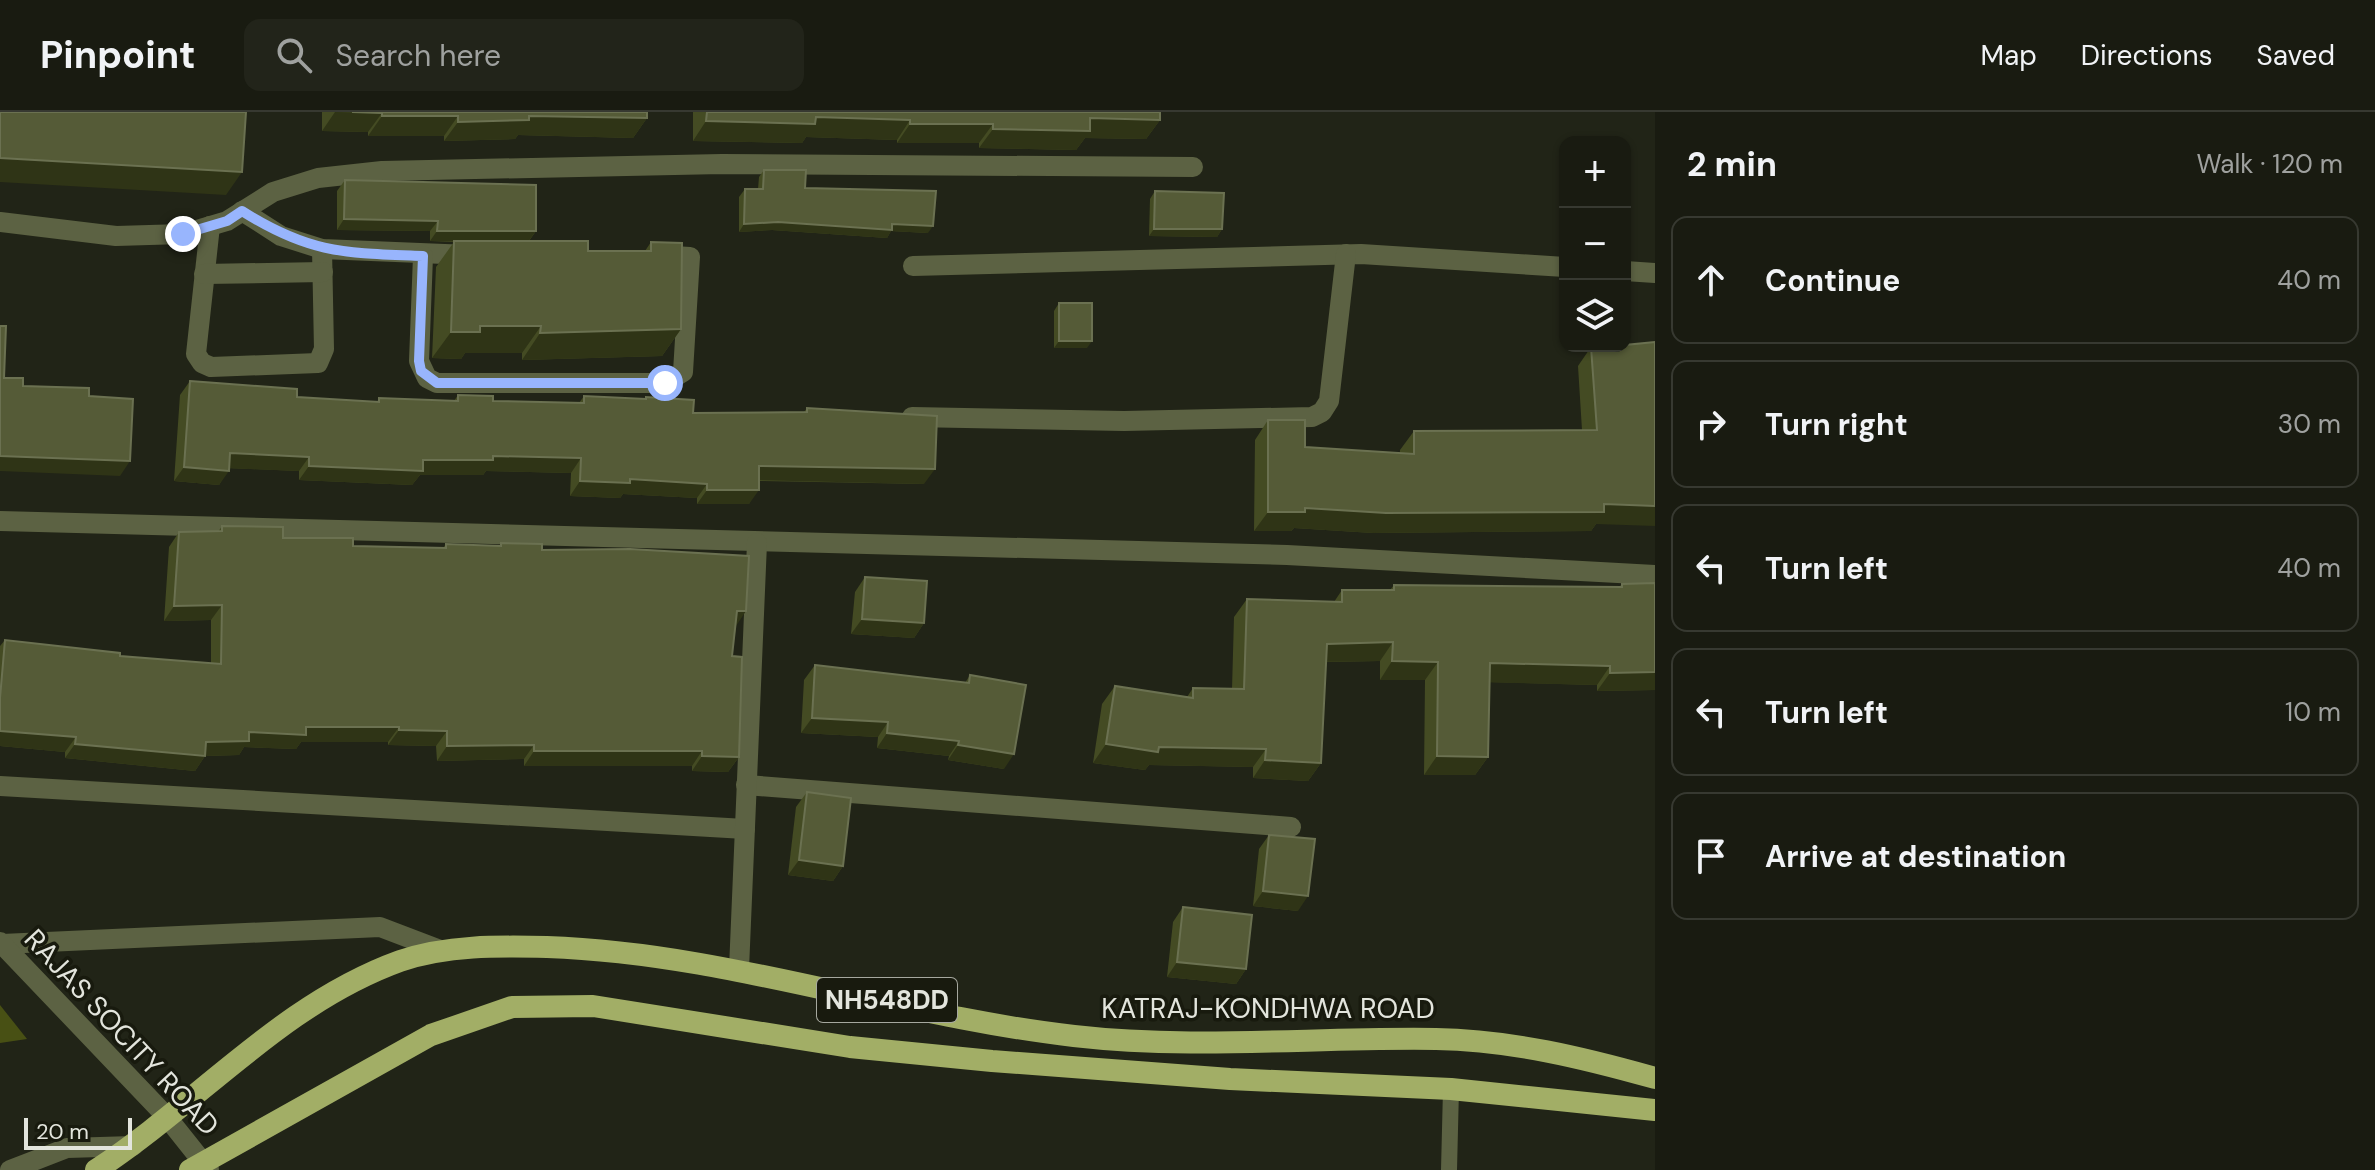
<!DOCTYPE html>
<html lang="en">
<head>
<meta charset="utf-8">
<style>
  :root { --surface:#191b11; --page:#22241a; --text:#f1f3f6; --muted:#9fa19f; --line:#373931 }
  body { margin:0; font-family:"DM Sans",sans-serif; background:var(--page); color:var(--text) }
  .controls { position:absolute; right:24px; top:24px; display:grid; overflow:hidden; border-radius:16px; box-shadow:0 2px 6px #0004 }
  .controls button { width:72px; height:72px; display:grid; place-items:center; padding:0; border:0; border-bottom:2px solid var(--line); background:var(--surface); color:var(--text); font:40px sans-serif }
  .scale { position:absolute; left:24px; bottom:20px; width:108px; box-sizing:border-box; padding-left:8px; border:4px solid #e3e5dd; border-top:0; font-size:22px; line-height:28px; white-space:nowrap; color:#e3e5dd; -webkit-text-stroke:6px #181a0e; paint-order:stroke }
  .stop { position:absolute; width:24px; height:24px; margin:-18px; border:6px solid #98b5fd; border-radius:50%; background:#fff }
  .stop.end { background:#98b5fd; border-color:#fff; box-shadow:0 2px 8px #0008 }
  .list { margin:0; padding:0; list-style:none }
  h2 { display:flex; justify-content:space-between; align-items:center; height:104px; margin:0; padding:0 32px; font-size:34px }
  h2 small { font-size:26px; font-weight:400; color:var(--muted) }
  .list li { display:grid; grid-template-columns:52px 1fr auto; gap:24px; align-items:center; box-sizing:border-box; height:128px; margin:0 16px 16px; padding:0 16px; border:2px solid var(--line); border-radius:16px }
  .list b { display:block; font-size:30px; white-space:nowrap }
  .list em { font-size:26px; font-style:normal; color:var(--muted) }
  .icon { flex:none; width:44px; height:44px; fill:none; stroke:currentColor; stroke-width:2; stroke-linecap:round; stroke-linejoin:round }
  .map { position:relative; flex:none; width:1655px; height:1058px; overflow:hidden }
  header { display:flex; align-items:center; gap:48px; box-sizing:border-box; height:112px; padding:0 40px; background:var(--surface); border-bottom:2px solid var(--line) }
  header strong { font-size:38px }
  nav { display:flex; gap:44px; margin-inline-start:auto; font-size:28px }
  .search { width:560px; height:72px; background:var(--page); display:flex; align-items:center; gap:20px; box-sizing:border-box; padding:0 28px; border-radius:16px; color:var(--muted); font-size:30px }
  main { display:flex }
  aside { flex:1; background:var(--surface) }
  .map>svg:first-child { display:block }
  .green { fill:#485014 }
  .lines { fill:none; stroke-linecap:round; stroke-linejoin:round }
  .service { stroke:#5c6243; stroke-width:16 }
  .minor { stroke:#5c6243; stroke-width:20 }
  .tertiary { stroke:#5c6243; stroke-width:20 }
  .trunk { stroke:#a2ae66; stroke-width:22 }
  .wall { fill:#444b23 }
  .shaded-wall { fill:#2f3416 }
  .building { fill:#555b37; stroke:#6b7151; stroke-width:2 }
  .route { stroke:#98b5fd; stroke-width:10 }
  .labels { text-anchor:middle; stroke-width:7; stroke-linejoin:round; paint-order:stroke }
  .shield { fill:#181a0e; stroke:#a6a89f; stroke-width:2 }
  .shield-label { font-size:26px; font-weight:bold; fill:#e3e5dd }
  .street-label { font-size:28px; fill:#e3e5dd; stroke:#181a0e }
</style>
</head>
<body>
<header>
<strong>Pinpoint</strong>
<div class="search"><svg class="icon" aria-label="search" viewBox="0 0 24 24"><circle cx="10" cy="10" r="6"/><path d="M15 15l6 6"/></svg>Search here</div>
<nav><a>Map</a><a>Directions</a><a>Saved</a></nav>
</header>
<main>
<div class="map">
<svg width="1655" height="1058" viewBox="0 0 1655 1058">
  <rect width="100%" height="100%" fill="#212417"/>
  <path class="green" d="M 0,893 L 27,927 L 0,931 Z"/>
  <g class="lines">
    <path class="service" d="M 1449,1058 L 1451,977"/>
    <g class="minor">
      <path d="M 242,99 L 281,124 L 322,137 L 469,143"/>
      <path d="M 0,110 L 116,124 L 183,122 L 227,109 L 273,80 L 318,66 L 382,59 L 722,52 L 1193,55"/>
      <path d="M 210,114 L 196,242 L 202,251 L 211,255 L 318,251 L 324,237 L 322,137"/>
      <path d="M 423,144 L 419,249 L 427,266 L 437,271 L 665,271 L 683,260 L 690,145 L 657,143"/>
      <path d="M 913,154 L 1361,142 L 1565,155"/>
      <path d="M 1625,159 L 1655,161"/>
      <path d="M 204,162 L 323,160"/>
      <path d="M 912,305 L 1124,309 L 1312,305 L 1322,300 L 1329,289 L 1346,142"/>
      <path d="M 0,409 L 1287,443 L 1655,463"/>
      <path d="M 746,673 L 1291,715"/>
      <path d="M 0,674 L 745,717"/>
      <path d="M 2,832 L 380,815 L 443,839"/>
      <path d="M 739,857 L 757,431"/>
    </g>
    <g class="tertiary">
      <path d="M 0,830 L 166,1004 L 209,1058"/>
      <path d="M 10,1058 L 67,1036 L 133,1034"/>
    </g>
    <g class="trunk">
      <path d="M 96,1058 C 199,991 281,892 400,849 C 447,833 498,834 547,835 C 727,841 897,904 1074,924 C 1195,938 1315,925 1436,927 C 1510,928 1584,946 1655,966"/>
      <path d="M 190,1058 L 431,923 L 512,895 L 593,894 L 850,935 L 992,949 L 1230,967 L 1451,977 L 1655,998"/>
    </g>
  </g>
  <g class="wall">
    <path d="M 322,0 L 647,0 L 647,6 L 633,26 L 518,23 L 515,27 L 444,29 L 444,24 L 368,24 L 368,20 L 322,19 Z"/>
    <path d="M 693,0 L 1160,0 L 1160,8 L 1146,27 L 1085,26 L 1076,38 L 979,36 L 979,31 L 897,31 L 897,28 L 806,25 L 802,31 L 693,29 Z"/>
    <path d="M 764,58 L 805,76 L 928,121 L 891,119 L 887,126 L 772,118 L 739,120 L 739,85 L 745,77 L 758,77 L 759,65 Z"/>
    <path d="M 345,68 L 536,119 L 529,129 L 588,139 L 645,139 L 651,130 L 681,217 L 662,244 L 522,248 L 522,241 L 465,241 L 461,247 L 432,246 L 436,155 L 454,130 L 430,129 L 430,119 L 337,118 L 337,79 Z"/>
    <path d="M 1155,79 L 1222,117 L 1217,125 L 1149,124 L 1150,87 Z"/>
    <path d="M 1059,191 L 1087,236 L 1054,236 L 1054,199 Z"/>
    <path d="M 1605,234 L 1596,412 L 1591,419 L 1373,421 L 1294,416 L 1291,419 L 1254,419 L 1255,328 L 1268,308 L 1305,335 L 1400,341 L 1400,338 L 1414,319 L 1582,318 L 1578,254 L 1591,235 Z"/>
    <path d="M 190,269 L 297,285 L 377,290 L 379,286 L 454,289 L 458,283 L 493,289 L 579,291 L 584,284 L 644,287 L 646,285 L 693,301 L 804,300 L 807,296 L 924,372 L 759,369 L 749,392 L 697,392 L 697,386 L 623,382 L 620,386 L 570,384 L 571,361 L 486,359 L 483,363 L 420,363 L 412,373 L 299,368 L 299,359 L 229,356 L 219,373 L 174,369 L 180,283 Z"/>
    <path d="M 222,414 L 283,426 L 353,434 L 443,436 L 446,432 L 499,434 L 501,431 L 542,438 L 736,514 L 732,544 L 739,645 L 728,660 L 692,659 L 692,654 L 524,654 L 524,647 L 437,649 L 436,634 L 388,633 L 388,630 L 301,630 L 296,637 L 244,635 L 239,643 L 205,644 L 195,659 L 65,646 L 65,640 L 0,634 L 0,534 L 5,528 L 120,544 L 211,551 L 211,508 L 164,509 L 169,435 L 179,420 L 218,420 Z"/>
    <path d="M 865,465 L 924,511 L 914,526 L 851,522 L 855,480 Z"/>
    <path d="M 1622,472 L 1655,578 L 1597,579 L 1597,573 L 1489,570 L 1488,645 L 1475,663 L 1424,663 L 1425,568 L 1380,568 L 1380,549 L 1326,550 L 1321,651 L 1308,669 L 1253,666 L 1253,655 L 1149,653 L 1145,658 L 1093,651 L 1102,592 L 1115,574 L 1187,585 L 1193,576 L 1232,577 L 1234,505 L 1247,487 L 1334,490 L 1342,478 L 1390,478 L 1394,473 L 1619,475 Z"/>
    <path d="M 815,553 L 965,571 L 970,563 L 1004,657 L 948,648 L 949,644 L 877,636 L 878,625 L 801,621 L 804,568 Z"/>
    <path d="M 807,680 L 843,754 L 833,769 L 788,763 L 796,695 Z"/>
    <path d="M 1269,723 L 1298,799 L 1253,794 L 1259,737 Z"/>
    <path d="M 1183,795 L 1246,857 L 1236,872 L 1167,865 L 1173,810 Z"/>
  </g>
  <g class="shaded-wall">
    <path d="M 335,0 L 382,1 L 368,20 L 322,19 Z"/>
    <path d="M 382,4 L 458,4 L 444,24 L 368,24 Z"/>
    <path d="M 529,4 L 647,6 L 633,26 L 518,23 L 515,27 L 444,29 L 458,10 Z"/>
    <path d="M 816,5 L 910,8 L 897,28 L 806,25 L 802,31 L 693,29 L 706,9 Z"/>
    <path d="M 1090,6 L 1160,8 L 1146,27 L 1085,26 L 1076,38 L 979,36 L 993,17 Z"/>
    <path d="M 910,12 L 993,12 L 979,31 L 897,31 Z"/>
    <path d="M 0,46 L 242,60 L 226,83 L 0,70 Z"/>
    <path d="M 344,107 L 438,109 L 430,119 L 337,118 Z"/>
    <path d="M 778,110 L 892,112 L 933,114 L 928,121 L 891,119 L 887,126 L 772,118 L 739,120 L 744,112 Z"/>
    <path d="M 1154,117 L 1222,117 L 1217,125 L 1149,124 Z"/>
    <path d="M 437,119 L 536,119 L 528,130 L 430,129 Z"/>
    <path d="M 480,214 L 541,214 L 522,241 L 465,241 L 461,247 L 432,246 L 451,220 Z"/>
    <path d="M 681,217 L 662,244 L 522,248 L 540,221 Z"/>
    <path d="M 1059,229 L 1092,229 L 1087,236 L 1054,236 Z"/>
    <path d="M 230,341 L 309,345 L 299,359 L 220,356 Z"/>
    <path d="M 0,344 L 130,349 L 120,364 L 0,359 Z"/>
    <path d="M 493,344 L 581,346 L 571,361 L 486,359 L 483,363 L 420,363 L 412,373 L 299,368 L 309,354 Z"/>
    <path d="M 759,354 L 935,357 L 924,372 L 748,368 Z"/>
    <path d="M 184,355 L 229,359 L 219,373 L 174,369 Z"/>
    <path d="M 630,367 L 707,372 L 697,386 L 623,382 L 620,386 L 570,384 L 580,369 Z"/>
    <path d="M 707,378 L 759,378 L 749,392 L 697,392 Z"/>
    <path d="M 1604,392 L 1655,394 L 1655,414 L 1596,412 L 1591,419 L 1373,421 L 1294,416 L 1291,419 L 1254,419 L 1268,400 L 1305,396 Z"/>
    <path d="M 222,493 L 211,508 L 164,509 L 174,494 Z"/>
    <path d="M 737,499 L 746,499 L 736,514 L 726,513 Z"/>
    <path d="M 862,507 L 924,511 L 914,526 L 851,522 Z"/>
    <path d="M 1393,530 L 1380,549 L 1314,550 L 1327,532 Z"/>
    <path d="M 1392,549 L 1438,550 L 1425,568 L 1380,568 Z"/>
    <path d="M 1490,551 L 1610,554 L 1597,573 L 1477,570 Z"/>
    <path d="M 1655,560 L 1655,578 L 1597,579 L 1610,561 Z"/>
    <path d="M 812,606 L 888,610 L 878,625 L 801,621 Z"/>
    <path d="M 306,615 L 399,615 L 388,630 L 301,630 L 296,637 L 244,635 L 239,643 L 205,644 L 195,659 L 65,646 L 75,632 L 206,630 L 249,620 Z"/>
    <path d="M 399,618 L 447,619 L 436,634 L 388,633 Z"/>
    <path d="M 0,619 L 76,625 L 65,640 L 0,634 Z"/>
    <path d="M 887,621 L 959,629 L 949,644 L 877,636 Z"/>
    <path d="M 1106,632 L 1159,635 L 1266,637 L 1253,655 L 1149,653 L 1145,658 L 1093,651 Z"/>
    <path d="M 534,633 L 524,647 L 437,649 L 447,634 Z"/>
    <path d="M 958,633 L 1014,642 L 1004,657 L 948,648 Z"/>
    <path d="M 534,639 L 702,639 L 692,654 L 524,654 Z"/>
    <path d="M 702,644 L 739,645 L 728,660 L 692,659 Z"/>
    <path d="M 1437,644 L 1488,645 L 1475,663 L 1424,663 Z"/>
    <path d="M 1265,648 L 1321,651 L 1308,669 L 1253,666 Z"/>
    <path d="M 799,748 L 843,754 L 833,769 L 788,763 Z"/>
    <path d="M 1263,779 L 1308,784 L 1298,799 L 1253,794 Z"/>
    <path d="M 1177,850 L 1246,857 L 1236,872 L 1167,865 Z"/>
  </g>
  <g class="building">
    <path d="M 0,0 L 246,0 L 242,60 L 0,46 Z"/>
    <path d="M 352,0 L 647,0 L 647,6 L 529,4 L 529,8 L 458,10 L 458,4 L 382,4 L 382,1 Z"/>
    <path d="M 707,0 L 1160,0 L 1160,8 L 1090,6 L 1090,19 L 993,17 L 993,12 L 910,12 L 910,8 L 816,5 L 815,12 L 706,9 Z"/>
    <path d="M 764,58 L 806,58 L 805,76 L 936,79 L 933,114 L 892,112 L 892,118 L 778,110 L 744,112 L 745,77 L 763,77 Z"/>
    <path d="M 345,68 L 536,73 L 536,119 L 437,119 L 438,109 L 344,107 Z"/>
    <path d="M 1155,79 L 1224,81 L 1222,117 L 1154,117 Z"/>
    <path d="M 454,129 L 588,129 L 588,139 L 651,139 L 651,130 L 682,131 L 681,217 L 540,221 L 541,214 L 480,214 L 480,220 L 451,220 Z"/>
    <rect x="1059" y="191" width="33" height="38"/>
    <path d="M 0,214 L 6,214 L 4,266 L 23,266 L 23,274 L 89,276 L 89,284 L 133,287 L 130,349 L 0,344 Z"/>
    <path d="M 1655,230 L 1655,394 L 1604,392 L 1604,400 L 1386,401 L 1305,396 L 1305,400 L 1268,400 L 1268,308 L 1305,308 L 1305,335 L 1414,342 L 1414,319 L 1597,318 L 1591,235 L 1625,234 L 1625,233 Z"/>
    <path d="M 190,269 L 297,277 L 297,285 L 379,290 L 379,286 L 458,289 L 458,283 L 493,284 L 493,289 L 584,291 L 584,284 L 646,287 L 646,285 L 694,288 L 693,301 L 807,300 L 807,296 L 937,304 L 935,357 L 759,354 L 759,378 L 707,378 L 707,372 L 630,367 L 630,371 L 580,369 L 581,346 L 493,344 L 493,348 L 423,348 L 423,359 L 309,354 L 309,345 L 230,341 L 229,359 L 184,355 Z"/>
    <path d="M 222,414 L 283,415 L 283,426 L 353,426 L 353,434 L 446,436 L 446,432 L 501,434 L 501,431 L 542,432 L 542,438 L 630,437 L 749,444 L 746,499 L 737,499 L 732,544 L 742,545 L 739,645 L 702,644 L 702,639 L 534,639 L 534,633 L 447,634 L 447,619 L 399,618 L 399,615 L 306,615 L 306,623 L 249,620 L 249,629 L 206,630 L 205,644 L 75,632 L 76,625 L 0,619 L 0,586 L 5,528 L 120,541 L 120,544 L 221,552 L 222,493 L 174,494 L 179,420 L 222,419 Z"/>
    <path d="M 865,465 L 927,469 L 924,511 L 862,507 Z"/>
    <path d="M 1655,471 L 1655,560 L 1610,561 L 1610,554 L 1490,551 L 1488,645 L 1437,644 L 1438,550 L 1392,549 L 1393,530 L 1327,532 L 1321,651 L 1265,648 L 1266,637 L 1159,635 L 1158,640 L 1106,632 L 1115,574 L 1193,586 L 1193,576 L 1244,577 L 1247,487 L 1342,490 L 1342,478 L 1394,478 L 1394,473 L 1622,475 L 1622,472 Z"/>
    <path d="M 815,553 L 969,571 L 970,563 L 1026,573 L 1014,642 L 958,633 L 959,629 L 887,621 L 888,610 L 812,606 Z"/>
    <path d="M 807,680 L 851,686 L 843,754 L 799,748 Z"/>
    <path d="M 1269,723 L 1315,727 L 1308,784 L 1263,779 Z"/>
    <path d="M 1183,795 L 1252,803 L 1246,857 L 1177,850 Z"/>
  </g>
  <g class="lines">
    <path class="route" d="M 183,122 L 227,109 L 242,99 C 310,142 345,141 423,144 L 419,249 L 421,259 L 437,271 L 665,271"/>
  </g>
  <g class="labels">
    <rect class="shield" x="817" y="866" width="140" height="44" rx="6"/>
    <g class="shield-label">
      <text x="887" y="897">NH548DD</text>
    </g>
    <g class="street-label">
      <text x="1268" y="906">KATRAJ-KONDHWA ROAD</text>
      <text transform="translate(122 920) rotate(47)" y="10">RAJAS SOCITY ROAD</text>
    </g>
  </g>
</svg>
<div class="controls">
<button>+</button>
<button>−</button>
<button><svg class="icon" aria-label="layers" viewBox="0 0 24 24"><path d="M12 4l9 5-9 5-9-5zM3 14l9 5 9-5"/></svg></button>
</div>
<div class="scale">20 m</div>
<div class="stop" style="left:665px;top:271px"></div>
<div class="stop end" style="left:183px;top:122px"></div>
</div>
<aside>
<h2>2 min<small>Walk · 120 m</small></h2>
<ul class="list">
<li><svg class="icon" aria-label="ahead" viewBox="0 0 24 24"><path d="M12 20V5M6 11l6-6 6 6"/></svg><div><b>Continue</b></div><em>40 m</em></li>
<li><svg class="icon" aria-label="right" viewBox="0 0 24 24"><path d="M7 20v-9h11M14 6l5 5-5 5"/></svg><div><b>Turn right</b></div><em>30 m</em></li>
<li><svg class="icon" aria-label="left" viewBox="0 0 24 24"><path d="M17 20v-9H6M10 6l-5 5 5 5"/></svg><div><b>Turn left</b></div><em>40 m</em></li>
<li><svg class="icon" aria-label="left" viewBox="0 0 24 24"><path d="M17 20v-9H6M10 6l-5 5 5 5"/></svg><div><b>Turn left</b></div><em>10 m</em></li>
<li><svg class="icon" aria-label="arrive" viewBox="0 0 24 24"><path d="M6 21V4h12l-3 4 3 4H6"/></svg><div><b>Arrive at destination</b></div></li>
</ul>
</aside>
</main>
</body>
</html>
